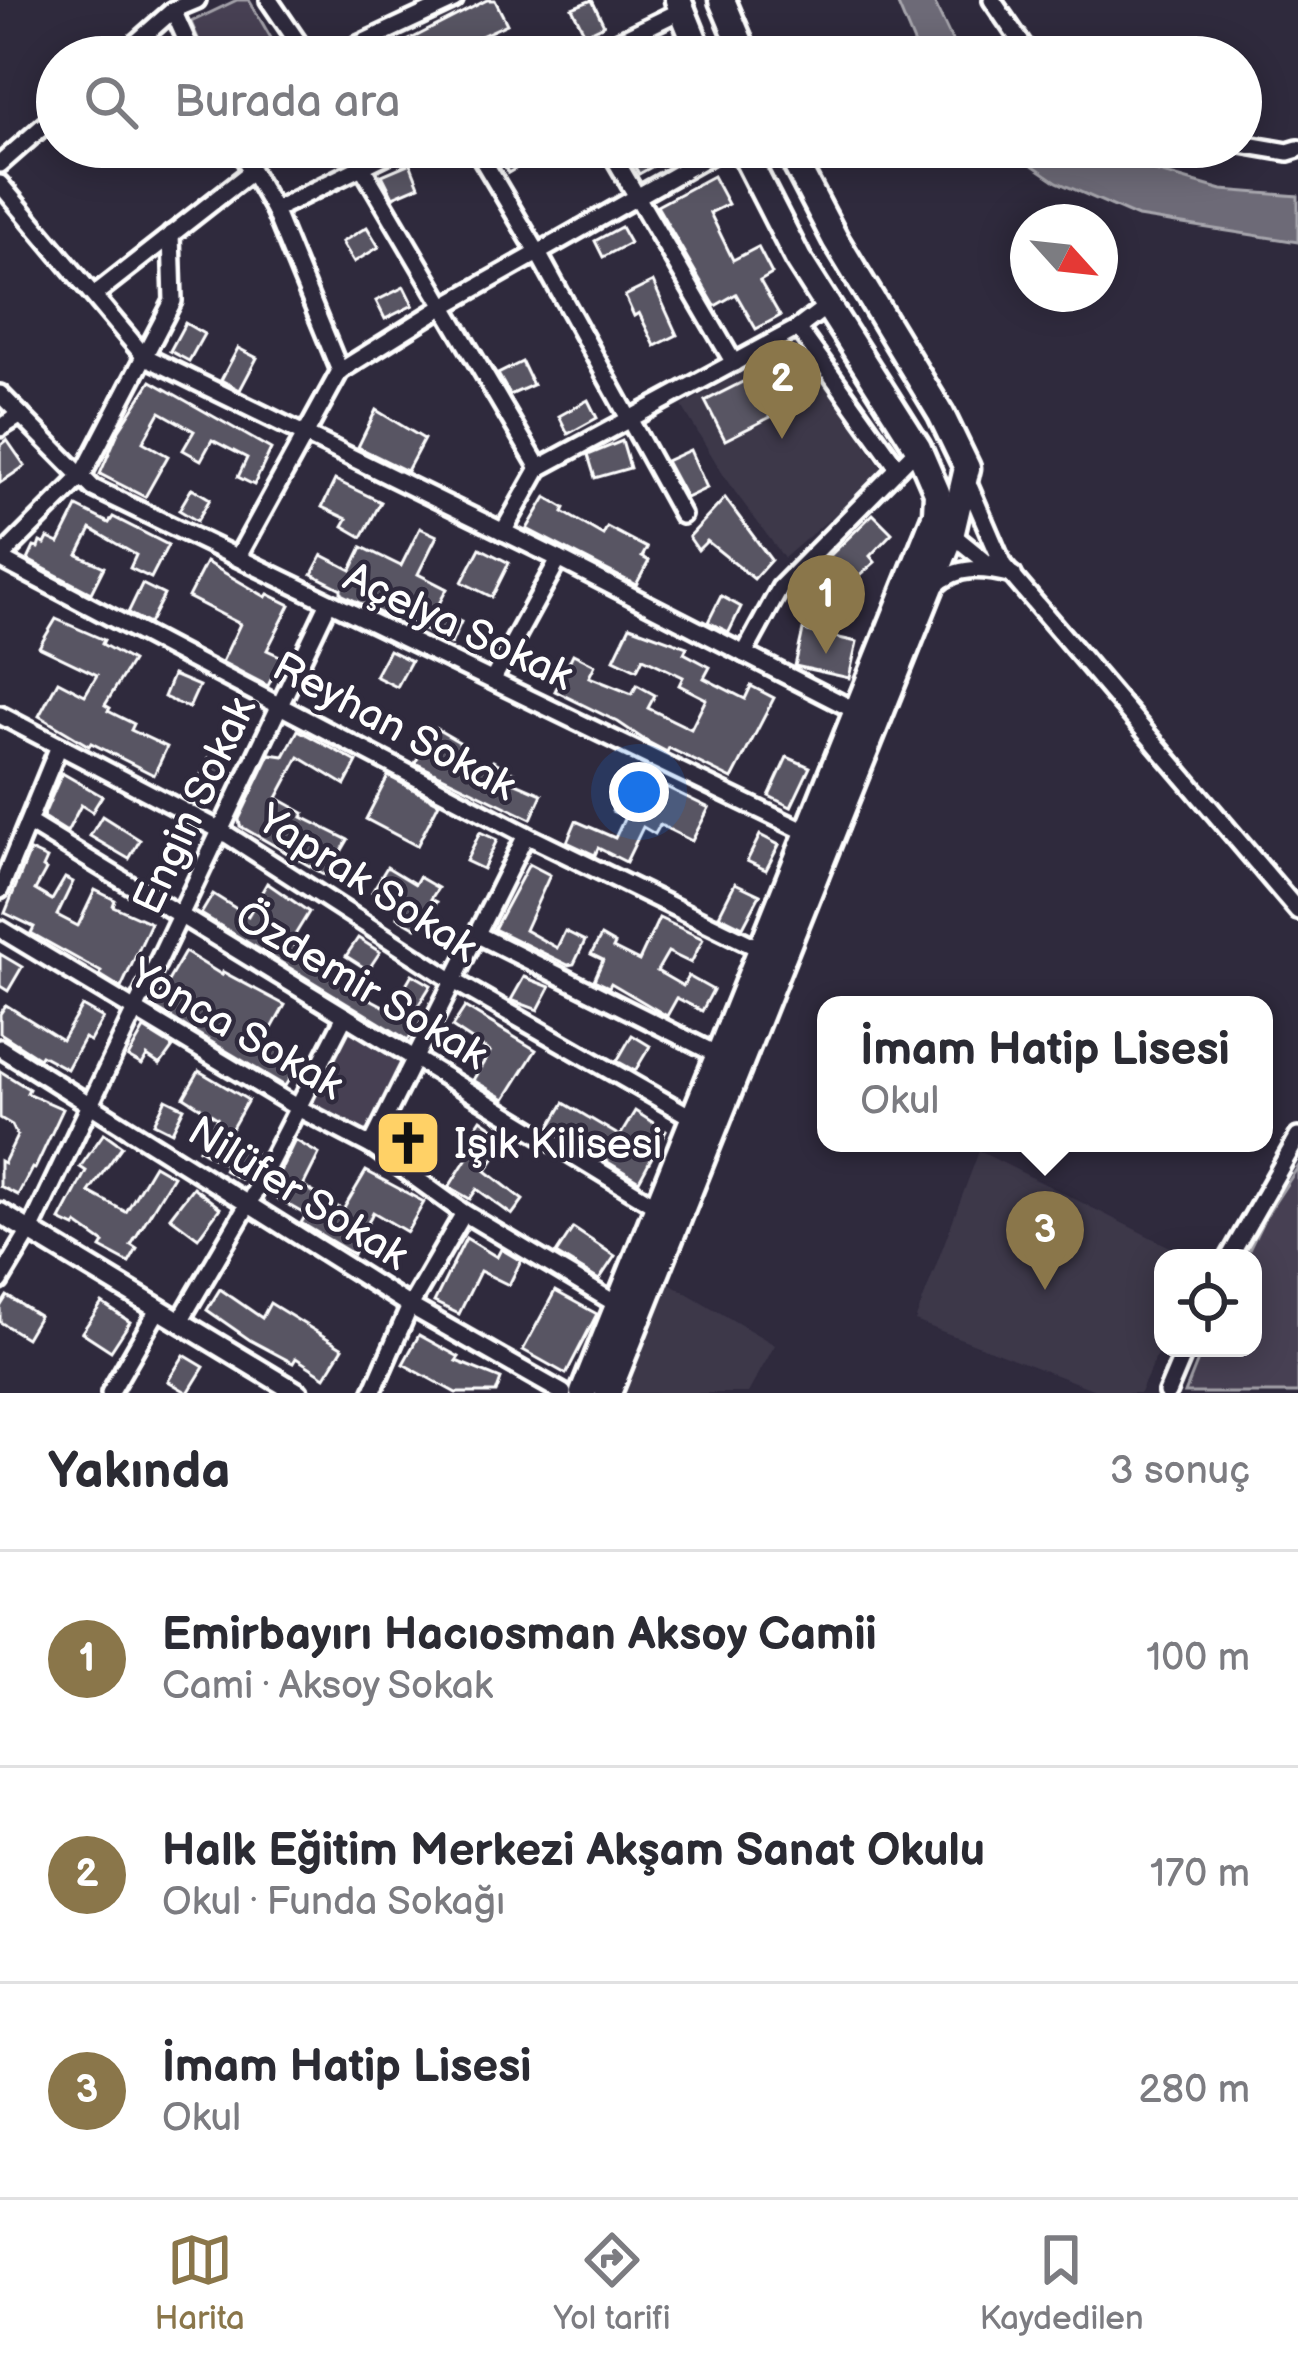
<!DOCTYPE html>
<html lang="tr">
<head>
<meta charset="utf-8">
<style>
  :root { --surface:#fff; --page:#f2f2f3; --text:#2b2b33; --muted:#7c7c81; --line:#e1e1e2; --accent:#8a764a }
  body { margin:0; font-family:"Balsamiq Sans",sans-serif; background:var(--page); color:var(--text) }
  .controls { position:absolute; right:36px; bottom:36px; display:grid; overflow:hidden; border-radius:24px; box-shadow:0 6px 30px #0003 }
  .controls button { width:108px; height:108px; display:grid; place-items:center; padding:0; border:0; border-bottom:3px solid var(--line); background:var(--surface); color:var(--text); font:60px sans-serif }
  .compass { position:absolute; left:1010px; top:204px; width:108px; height:108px; border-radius:50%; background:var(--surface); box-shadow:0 6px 30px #0003; rotate:117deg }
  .you { position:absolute; left:639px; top:792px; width:42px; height:42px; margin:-30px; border:9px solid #fff; border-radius:50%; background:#1a73e8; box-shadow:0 0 0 18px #1a73e833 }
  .badge { display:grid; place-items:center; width:78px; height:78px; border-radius:50%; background:var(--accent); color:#fff; font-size:39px; font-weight:700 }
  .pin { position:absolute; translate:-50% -99px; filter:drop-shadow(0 3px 6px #0008) }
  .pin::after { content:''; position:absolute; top:63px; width:42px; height:36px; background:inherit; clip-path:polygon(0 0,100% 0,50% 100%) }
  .popup { position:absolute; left:817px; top:996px; width:456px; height:156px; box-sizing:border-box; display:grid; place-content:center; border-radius:24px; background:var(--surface); filter:drop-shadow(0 3px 9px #0005); font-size:39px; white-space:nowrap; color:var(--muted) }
  .popup b { font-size:45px; color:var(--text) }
  .popup::after { content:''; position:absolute; left:50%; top:100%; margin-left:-24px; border:24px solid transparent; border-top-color:var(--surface) }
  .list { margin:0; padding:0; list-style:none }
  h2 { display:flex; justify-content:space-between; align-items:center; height:156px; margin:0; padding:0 48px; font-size:51px }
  h2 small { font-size:39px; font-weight:400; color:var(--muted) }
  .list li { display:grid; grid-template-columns:78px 1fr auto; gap:36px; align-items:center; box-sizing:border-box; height:216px; padding:0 48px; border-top:3px solid var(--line) }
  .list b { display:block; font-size:45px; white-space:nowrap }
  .list p { margin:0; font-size:39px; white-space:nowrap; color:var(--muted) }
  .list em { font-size:39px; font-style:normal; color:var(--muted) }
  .icon { flex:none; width:66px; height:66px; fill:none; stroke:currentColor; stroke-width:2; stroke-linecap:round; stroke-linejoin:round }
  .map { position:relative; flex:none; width:1298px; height:1393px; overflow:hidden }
  .search { position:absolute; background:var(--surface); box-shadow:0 6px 30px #0003; left:36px; right:36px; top:36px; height:132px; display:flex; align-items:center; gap:30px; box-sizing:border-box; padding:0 42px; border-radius:66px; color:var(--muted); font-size:45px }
  .sheet { height:804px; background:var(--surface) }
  nav { display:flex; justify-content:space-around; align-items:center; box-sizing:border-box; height:168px; border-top:3px solid var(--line); background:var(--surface); font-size:33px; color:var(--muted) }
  nav a { display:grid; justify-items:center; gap:6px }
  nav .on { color:var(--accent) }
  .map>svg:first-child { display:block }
  .built { fill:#3c3749 }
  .green { fill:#464152; stroke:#a2a0a8; stroke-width:3 }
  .water { fill:#6d6a77; stroke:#a7a6ad; stroke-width:3 }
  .building { fill:#595564; stroke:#fff; stroke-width:3 }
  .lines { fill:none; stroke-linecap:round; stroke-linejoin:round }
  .minor-casing { stroke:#fff; stroke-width:24 }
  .tertiary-casing { stroke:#fff; stroke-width:27 }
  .primary-casing { stroke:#fff; stroke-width:33 }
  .minor { stroke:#2f2a3d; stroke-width:15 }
  .tertiary { stroke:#2f2a3d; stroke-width:18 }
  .primary { stroke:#2f2a3d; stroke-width:24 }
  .labels { text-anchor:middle; stroke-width:9; stroke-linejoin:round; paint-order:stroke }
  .street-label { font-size:42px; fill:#fff; stroke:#2f2a3d }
  .poi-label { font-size:42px; fill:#fff; stroke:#2f2a3d; text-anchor:start }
</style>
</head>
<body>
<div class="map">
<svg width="1298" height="1393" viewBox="0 0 1298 1393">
  <rect width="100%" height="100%" fill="#2f2a3d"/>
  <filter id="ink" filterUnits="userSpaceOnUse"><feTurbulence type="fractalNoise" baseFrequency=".00833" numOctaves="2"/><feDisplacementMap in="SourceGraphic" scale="24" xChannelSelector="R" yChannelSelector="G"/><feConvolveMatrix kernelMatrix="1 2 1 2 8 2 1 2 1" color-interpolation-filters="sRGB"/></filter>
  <g filter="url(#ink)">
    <g class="built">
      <path d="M 797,342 L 884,472 L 784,558 L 727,481 L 682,406 Z"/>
      <path d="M 979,1151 L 1192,1258 L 1163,1258 L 1163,1340 L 1140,1393 L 1103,1393 L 915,1321 Z"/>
      <path d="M 661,1278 L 775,1345 L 748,1393 L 614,1393 Z"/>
    </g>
    <g class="green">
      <path d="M 237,0 L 249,0 L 282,57 L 206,57 L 191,22 Z"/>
      <path d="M 344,1023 L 411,1061 L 370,1141 L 303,1106 Z"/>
      <path d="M 1298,1167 L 1298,1393 L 1185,1393 L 1203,1348 L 1253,1348 L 1253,1258 L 1245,1258 L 1264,1219 Z"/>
    </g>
    <g class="water">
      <path d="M 896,0 L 933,0 L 960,57 L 920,57 Z"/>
      <path d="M 1006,147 L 1089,147 L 1117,160 L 1222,190 L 1298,196 L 1298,242 L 1138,217 L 1057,182 Z"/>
    </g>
    <g class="building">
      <path d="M 487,0 L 495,0 L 507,24 L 435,57 L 376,57 Z"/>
      <path d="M 592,0 L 604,25 L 585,34 L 572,8 Z"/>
      <path d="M 513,147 L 552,147 L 508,173 L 499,154 Z"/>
      <path d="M 645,147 L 687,147 L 639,174 L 629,156 Z"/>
      <path d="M 410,163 L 419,186 L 393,197 L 382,175 Z"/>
      <path d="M 713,176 L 728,204 L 710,213 L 733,260 L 758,247 L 772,274 L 760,281 L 780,316 L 756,329 L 736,294 L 715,306 L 657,206 Z"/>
      <path d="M 367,227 L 379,247 L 354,262 L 342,242 Z"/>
      <path d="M 621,227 L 630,243 L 603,257 L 595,241 Z"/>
      <path d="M 653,282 L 677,335 L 655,346 L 639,313 L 634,316 L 625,296 Z"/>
      <path d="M 404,287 L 413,305 L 385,319 L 376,301 Z"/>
      <path d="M 185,323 L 204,334 L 189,361 L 170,351 Z"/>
      <path d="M 238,348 L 257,358 L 240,390 L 221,380 Z"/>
      <path d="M 794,356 L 814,395 L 725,440 L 705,401 Z"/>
      <path d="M 522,362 L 533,385 L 510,395 L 498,374 Z"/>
      <path d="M 151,381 L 271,449 L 254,485 L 238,477 L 247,458 L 212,440 L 201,460 L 183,450 L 194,431 L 160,412 L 143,442 L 168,456 L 145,497 L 100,474 L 119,430 Z"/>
      <path d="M 588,400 L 597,418 L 568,434 L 559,416 Z"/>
      <path d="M 376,410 L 424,439 L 407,471 L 358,447 Z"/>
      <path d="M 7,440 L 25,466 L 0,483 L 0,446 Z"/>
      <path d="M 622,441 L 630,468 L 595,478 L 588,455 Z"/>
      <path d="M 690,450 L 707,488 L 686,498 L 666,461 Z"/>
      <path d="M 335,480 L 381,502 L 362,537 L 343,526 L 347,519 L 322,507 Z"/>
      <path d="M 192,488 L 210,499 L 197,521 L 179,510 Z"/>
      <path d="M 546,497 L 565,508 L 563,512 L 603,535 L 607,527 L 647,548 L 642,557 L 649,561 L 636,585 L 527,529 Z"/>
      <path d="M 725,498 L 771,560 L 754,579 L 707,541 L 698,550 L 689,537 Z"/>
      <path d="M 77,507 L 109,523 L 113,517 L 168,545 L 151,578 L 130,568 L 136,555 L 91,529 L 78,555 L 104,567 L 91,593 L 28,560 L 34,547 L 38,548 L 40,542 L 45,544 L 48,538 L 59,543 Z"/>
      <path d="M 873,514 L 892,533 L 870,556 L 875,562 L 857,578 L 847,567 L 820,593 L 806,579 Z"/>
      <path d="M 420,528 L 437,536 L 418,574 L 447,589 L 435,611 L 461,622 L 451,644 L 397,616 L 395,620 L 341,594 L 341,589 L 312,574 L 322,555 L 351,570 L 362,547 L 401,566 Z"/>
      <path d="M 480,548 L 509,563 L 492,597 L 462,582 Z"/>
      <path d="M 206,562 L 266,597 L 268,594 L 290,605 L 267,650 L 282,657 L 268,686 L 222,662 L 240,624 L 188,597 Z"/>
      <path d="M 142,584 L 164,595 L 149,624 L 128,613 Z"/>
      <path d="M 721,596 L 741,607 L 729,632 L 708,622 Z"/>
      <path d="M 56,619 L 104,640 L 102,644 L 132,661 L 105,705 L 110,708 L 108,711 L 134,724 L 131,730 L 167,747 L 154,775 L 91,743 L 89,746 L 39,716 L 58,681 L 85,695 L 97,675 L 39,647 Z"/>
      <path d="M 630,626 L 687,647 L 684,653 L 710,667 L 704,678 L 745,699 L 751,686 L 774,698 L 732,779 L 669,748 L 667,752 L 646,741 L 618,722 L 555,691 L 573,654 L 595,665 L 589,677 L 632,694 L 637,685 L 655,695 L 648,708 L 691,729 L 706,699 L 679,685 L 683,677 L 643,658 L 637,670 L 614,659 Z"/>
      <path d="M 803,630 L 857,642 L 849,678 L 795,666 Z"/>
      <path d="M 389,650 L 411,661 L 397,687 L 375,676 Z"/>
      <path d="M 173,675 L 199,686 L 189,708 L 164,697 Z"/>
      <path d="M 435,728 L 461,743 L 456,752 L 488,770 L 493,761 L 515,773 L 511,781 L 542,794 L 531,819 L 415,763 Z"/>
      <path d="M 298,730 L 357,762 L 345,785 L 299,757 L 277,798 L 304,813 L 302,817 L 348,840 L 327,876 L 240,826 L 239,819 L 270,754 L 284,756 Z"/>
      <path d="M 787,757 L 810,767 L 791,807 L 769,796 Z"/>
      <path d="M 209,758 L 226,766 L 206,807 L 189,799 Z"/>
      <path d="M 631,770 L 709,808 L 692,841 L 660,825 L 655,834 L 643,827 L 626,862 L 598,848 L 595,855 L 567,842 L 576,821 L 615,838 L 625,817 L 612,811 Z"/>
      <path d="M 62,773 L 102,796 L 92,812 L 81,805 L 67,832 L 43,817 Z"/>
      <path d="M 388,776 L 439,803 L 417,846 L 366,819 Z"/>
      <path d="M 102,816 L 140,840 L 129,859 L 90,836 Z"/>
      <path d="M 480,832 L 497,840 L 483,869 L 466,861 Z"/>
      <path d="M 760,835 L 779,845 L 766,870 L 747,861 Z"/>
      <path d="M 30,851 L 47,859 L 43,868 L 46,870 L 35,890 L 52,900 L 65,878 L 73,882 L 57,915 L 78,926 L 95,890 L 115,900 L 113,906 L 151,923 L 121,988 L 100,975 L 101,972 L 31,933 L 34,927 L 5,913 Z"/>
      <path d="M 529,864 L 550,875 L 525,930 L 557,948 L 565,931 L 585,941 L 574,964 L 568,965 L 494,929 Z"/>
      <path d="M 387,867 L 415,884 L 419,877 L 438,888 L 431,899 L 437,902 L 428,918 L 423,915 L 416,928 L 397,917 L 401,909 L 372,892 Z"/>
      <path d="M 267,883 L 309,912 L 290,943 L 335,972 L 331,978 L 391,1010 L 412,974 L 431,985 L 408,1022 L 416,1027 L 408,1040 L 201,914 L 213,894 L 248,916 Z"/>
      <path d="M 735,883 L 760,895 L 743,927 L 719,915 Z"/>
      <path d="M 659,918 L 703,939 L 691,963 L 668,952 L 657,971 L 683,986 L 688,976 L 713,990 L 702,1011 L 677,998 L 667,1016 L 611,983 L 609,987 L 594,980 L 603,960 L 591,954 L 601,936 L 615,944 L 613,948 L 639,961 Z"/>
      <path d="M 358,938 L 380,952 L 368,970 L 346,956 Z"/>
      <path d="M 185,952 L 222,975 L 223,972 L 285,1005 L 265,1041 L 300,1062 L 285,1086 L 153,1007 Z"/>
      <path d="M 0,954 L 22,967 L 8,991 L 0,986 Z"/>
      <path d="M 524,977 L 550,987 L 538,1010 L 511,1000 Z"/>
      <path d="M 6,1005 L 62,1040 L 82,1006 L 103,1018 L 90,1041 L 84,1038 L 67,1069 L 41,1055 L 39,1058 L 0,1033 L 0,1014 Z"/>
      <path d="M 465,1007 L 536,1050 L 505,1099 L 473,1080 L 490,1052 L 452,1027 Z"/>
      <path d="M 144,1029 L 173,1047 L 160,1065 L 147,1056 L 142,1065 L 128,1057 Z"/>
      <path d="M 632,1035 L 650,1046 L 635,1071 L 617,1061 Z"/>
      <path d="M 0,1071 L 29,1089 L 27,1093 L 63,1109 L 35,1169 L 32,1168 L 18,1195 L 0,1186 L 0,1161 L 4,1163 L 17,1136 L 12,1125 L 0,1118 Z"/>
      <path d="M 199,1071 L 248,1100 L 227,1137 L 255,1152 L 240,1179 L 224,1170 L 226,1165 L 199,1149 L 217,1118 L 184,1097 Z"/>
      <path d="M 166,1099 L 184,1108 L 172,1132 L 154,1123 Z"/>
      <path d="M 564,1103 L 620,1136 L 635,1111 L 666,1131 L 639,1181 L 550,1127 Z"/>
      <path d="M 481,1119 L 508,1138 L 486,1171 L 523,1200 L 512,1215 L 477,1189 L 470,1199 L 449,1187 L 472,1150 L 464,1145 Z"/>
      <path d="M 404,1121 L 423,1134 L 409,1158 L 389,1144 Z"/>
      <path d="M 104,1133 L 122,1146 L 89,1192 L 126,1212 L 154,1165 L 173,1176 L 131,1245 L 137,1249 L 129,1263 L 101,1248 L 104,1243 L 77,1224 L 75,1227 L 60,1220 L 86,1171 L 80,1167 Z"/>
      <path d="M 295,1140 L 319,1154 L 303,1186 L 343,1210 L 366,1171 L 424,1202 L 407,1232 L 373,1212 L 353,1254 L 301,1223 L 306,1215 L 269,1194 Z"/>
      <path d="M 193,1187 L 220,1208 L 198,1238 L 170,1217 Z"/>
      <path d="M 573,1228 L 615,1256 L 599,1280 L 556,1254 Z"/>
      <path d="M 466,1238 L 497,1257 L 501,1249 L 521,1261 L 509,1285 L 480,1271 L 459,1314 L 434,1302 Z"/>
      <path d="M 220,1289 L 262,1318 L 270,1303 L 343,1348 L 325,1377 L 296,1358 L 293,1363 L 250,1340 L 207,1310 Z"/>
      <path d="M 555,1291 L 597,1314 L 566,1374 L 523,1350 Z"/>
      <path d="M 7,1296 L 39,1316 L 26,1338 L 0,1322 L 0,1307 Z"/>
      <path d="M 102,1303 L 130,1322 L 111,1351 L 82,1332 Z"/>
      <path d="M 419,1335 L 459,1357 L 456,1361 L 501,1379 L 496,1393 L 456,1393 L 403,1364 Z"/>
      <path d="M 184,1355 L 204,1367 L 188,1393 L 168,1381 Z"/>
    </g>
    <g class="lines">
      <g class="minor-casing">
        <g id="minor">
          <path d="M 269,0 L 308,57"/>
          <path d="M 992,0 L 1031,57"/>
          <path d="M 173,10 L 194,57"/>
          <path d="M 120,57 L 173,10 L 197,0"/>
          <path d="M 332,57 L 454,0"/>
          <path d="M 586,57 L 682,10"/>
          <path d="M 1241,144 L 1288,152 L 1298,149"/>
          <path d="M 238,147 L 274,210 L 340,371"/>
          <path d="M 475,147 L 538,253 L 682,515"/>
          <path d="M 608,147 L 734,363"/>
          <path d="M 0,164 L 57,114"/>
          <path d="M 362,167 L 539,468"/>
          <path d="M 0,184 L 144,356 L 559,559 L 856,711"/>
          <path d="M 274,210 L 402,147"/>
          <path d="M 94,295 L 251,172"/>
          <path d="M 798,328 L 898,468"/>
          <path d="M 0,394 L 93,488 L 808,833"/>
          <path d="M 0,428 L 21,415"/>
          <path d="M 970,488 L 1003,565 L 1298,911"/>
          <path d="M 503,532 L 539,468 L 798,328 L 827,306"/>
          <path d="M 238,557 L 340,371 L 444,306 L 725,147"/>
          <path d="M 0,558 L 82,476 L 173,301 L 171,234"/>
          <path d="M 0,559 L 526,835 L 760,949"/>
          <path d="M 935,586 C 958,564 985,568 1013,575 L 986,562 L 948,531"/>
          <path d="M 744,654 L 780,588 L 918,448"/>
          <path d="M 493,679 L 559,559"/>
          <path d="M 0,715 L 220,830 L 452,980 L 693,1118"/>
          <path d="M 29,823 L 658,1207"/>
          <path d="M 0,890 L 59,746"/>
          <path d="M 0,929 L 298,1108 L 371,1146 L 464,1213 L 618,1305"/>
          <path d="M 476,934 L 718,1055"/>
          <path d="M 0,1048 L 410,1306 L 563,1393"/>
          <path d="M 371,1146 L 526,835"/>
          <path d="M 1229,1258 L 1298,1137"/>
          <path d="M 0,1281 L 30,1231 L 328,604"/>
          <path d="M 180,1321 L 249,1203 L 345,1016"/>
          <path d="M 110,1393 L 159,1308"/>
          <path d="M 372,1393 L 410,1306 L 464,1213"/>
          <path d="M 1167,1393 L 1186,1348"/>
        </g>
      </g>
      <g class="tertiary-casing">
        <path id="tertiary" d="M 0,1213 L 298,1393"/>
      </g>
      <g class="primary-casing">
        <g id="primary">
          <path d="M 678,0 L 701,57"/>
          <path d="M 722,0 L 746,57"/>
          <path d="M 583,1393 L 936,514 L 937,492 L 918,448 L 798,259 L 741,147"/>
          <path d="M 608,1393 L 951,536 L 967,468 L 941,414 L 835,239 L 787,147"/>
        </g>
      </g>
      <use href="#minor" class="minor"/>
      <use href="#tertiary" class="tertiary"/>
      <use href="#primary" class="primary"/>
    </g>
  </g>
  <defs>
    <g id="church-square" transform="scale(3.45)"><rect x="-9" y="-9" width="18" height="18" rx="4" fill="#ffd166" stroke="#2f2a3d"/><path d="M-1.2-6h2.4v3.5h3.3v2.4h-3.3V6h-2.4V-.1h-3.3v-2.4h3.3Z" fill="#111"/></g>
  </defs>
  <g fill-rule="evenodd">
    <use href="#church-square" x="408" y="1143"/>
  </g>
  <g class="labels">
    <g class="street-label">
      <text transform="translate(459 625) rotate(25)" y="15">Açelya Sokak</text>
      <text transform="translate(395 725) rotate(28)" y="15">Reyhan Sokak</text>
      <text transform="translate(193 805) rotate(-65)" y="15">Engin Sokak</text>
      <text transform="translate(368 882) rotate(33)" y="15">Yaprak Sokak</text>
      <text transform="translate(362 984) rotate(31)" y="15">Özdemir Sokak</text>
      <text transform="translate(237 1028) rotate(30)" y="15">Yonca Sokak</text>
      <text transform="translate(299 1192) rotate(32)" y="15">Nilüfer Sokak</text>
    </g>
    <g class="poi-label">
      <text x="454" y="1158">Işık Kilisesi</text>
    </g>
  </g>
</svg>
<div class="controls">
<button><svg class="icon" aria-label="locate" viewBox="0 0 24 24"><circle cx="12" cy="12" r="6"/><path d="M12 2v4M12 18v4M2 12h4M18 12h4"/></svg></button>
</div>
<svg class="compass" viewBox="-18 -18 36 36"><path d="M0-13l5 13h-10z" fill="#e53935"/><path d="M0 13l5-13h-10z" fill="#7c7c81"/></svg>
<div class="you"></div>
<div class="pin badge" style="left:826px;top:654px">1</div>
<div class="pin badge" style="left:782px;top:439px">2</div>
<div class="pin badge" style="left:1045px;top:1290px">3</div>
<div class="popup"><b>İmam Hatip Lisesi</b>Okul</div>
<div class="search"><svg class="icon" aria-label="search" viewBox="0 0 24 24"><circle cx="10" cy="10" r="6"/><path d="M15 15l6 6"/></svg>Burada ara</div>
</div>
<section class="sheet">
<h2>Yakında<small>3 sonuç</small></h2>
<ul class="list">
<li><span class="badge">1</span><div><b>Emirbayırı Hacıosman Aksoy Camii</b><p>Cami · Aksoy Sokak</p></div><em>100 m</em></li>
<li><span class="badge">2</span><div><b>Halk Eğitim Merkezi Akşam Sanat Okulu</b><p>Okul · Funda Sokağı</p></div><em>170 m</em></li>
<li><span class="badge">3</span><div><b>İmam Hatip Lisesi</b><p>Okul</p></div><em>280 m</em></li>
</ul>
</section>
<nav>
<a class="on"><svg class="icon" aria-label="map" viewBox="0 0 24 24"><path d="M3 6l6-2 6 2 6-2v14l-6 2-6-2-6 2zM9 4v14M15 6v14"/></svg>Harita</a>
<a><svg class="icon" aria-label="directions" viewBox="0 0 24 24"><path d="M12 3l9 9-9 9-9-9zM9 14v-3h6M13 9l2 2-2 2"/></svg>Yol tarifi</a>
<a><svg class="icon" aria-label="saved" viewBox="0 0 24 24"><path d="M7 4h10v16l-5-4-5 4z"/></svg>Kaydedilen</a>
</nav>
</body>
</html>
